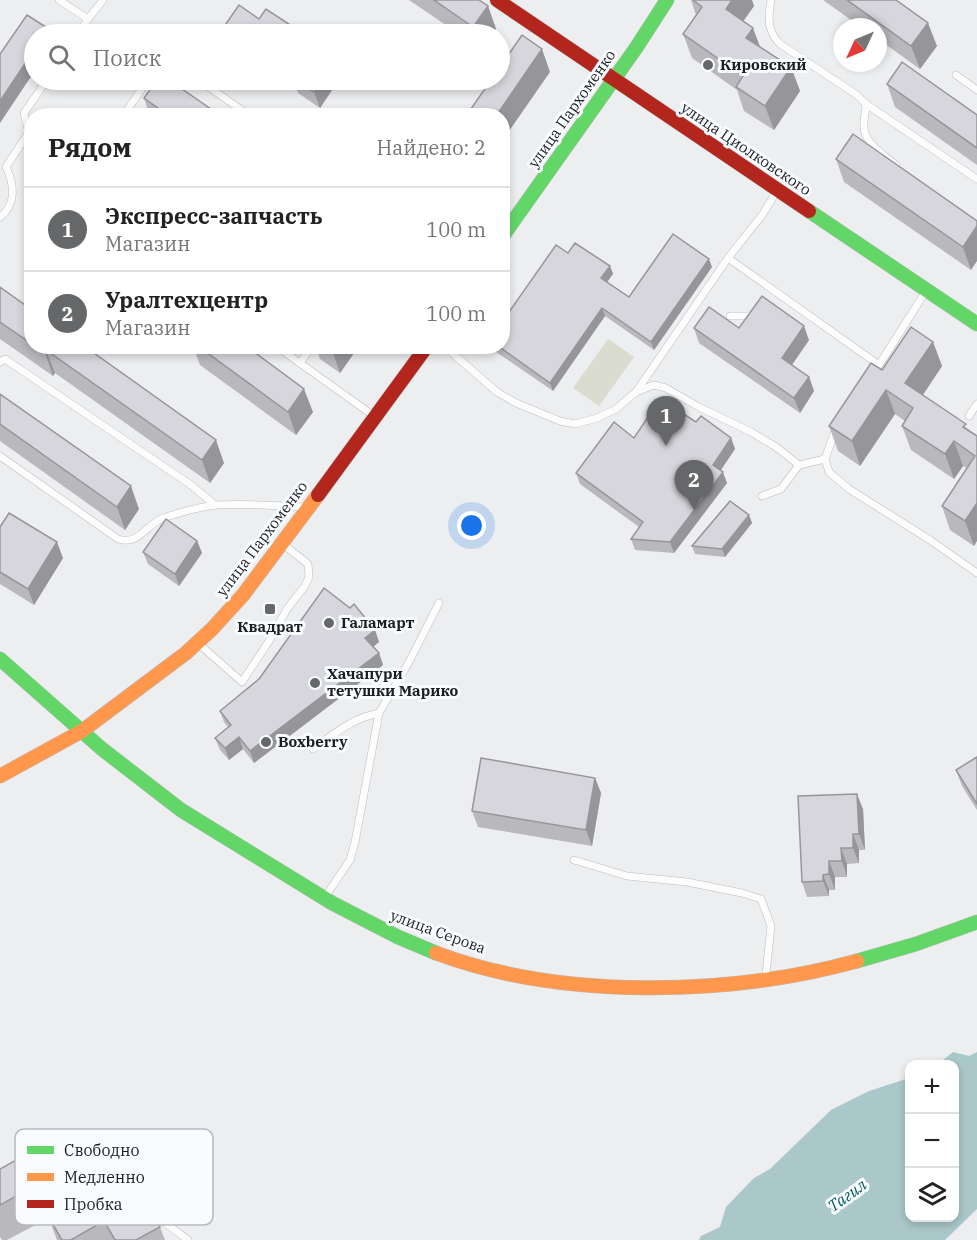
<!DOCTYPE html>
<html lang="ru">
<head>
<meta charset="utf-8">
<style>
  :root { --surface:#fff; --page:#f6f6f6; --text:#222; --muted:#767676; --line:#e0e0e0; --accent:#656769 }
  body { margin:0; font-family:"IBM Plex Serif",serif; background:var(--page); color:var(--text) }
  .controls { position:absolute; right:18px; bottom:18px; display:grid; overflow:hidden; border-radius:12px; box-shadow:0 3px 9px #0003 }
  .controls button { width:54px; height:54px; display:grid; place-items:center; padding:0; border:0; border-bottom:2px solid var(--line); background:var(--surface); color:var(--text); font:30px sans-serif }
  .compass { position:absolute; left:833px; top:18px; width:54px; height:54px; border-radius:50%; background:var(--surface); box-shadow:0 3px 9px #0003; rotate:226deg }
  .you { position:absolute; left:472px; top:526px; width:21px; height:21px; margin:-15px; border:4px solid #fff; border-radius:50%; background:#1a73e8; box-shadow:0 0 0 9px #1a73e833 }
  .badge { display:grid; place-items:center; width:39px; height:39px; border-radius:50%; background:var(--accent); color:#fff; font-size:20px; font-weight:700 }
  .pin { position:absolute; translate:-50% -50px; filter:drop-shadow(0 2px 3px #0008) }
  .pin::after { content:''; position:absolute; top:32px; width:21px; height:18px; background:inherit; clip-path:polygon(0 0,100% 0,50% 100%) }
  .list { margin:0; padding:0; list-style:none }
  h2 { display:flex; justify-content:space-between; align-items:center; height:78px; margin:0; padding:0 24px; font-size:26px }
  h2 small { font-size:20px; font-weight:400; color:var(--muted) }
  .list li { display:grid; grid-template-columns:39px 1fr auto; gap:18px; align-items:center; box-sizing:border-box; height:84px; padding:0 24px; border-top:2px solid var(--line) }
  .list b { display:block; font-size:22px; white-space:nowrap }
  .list p { margin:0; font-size:20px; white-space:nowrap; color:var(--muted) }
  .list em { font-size:20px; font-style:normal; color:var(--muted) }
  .icon { flex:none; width:33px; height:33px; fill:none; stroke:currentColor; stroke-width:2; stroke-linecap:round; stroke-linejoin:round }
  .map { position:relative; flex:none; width:977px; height:1240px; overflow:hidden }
  .search { position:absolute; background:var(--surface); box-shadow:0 3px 9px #0003; left:24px; top:24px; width:486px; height:66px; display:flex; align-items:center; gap:15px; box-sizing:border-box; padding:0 21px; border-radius:33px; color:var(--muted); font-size:22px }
  .panel { position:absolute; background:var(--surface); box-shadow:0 3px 9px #0003; left:24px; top:108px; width:486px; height:246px; border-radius:24px }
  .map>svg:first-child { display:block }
  .grass { fill:#dadcd0 }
  .water { fill:#aac7c9 }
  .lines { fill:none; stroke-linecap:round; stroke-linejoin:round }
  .lane-casing { stroke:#bbbcbe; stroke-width:8 }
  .fast-casing { stroke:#bbbcbe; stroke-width:15 }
  .slow-casing { stroke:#bbbcbe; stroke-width:15 }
  .jam-casing { stroke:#bbbcbe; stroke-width:15 }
  .lane { stroke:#fcfcfd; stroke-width:7 }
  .fast { stroke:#63d668; stroke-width:14 }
  .slow { stroke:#ff974d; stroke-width:14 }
  .jam { stroke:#b3261e; stroke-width:14 }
  .wall { fill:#b9b8bd }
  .shaded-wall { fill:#96969a }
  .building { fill:#d7d6dc; stroke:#96969a; stroke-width:1.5 }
  .poi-dot { fill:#656769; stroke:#f8fbff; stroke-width:2 }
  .labels { text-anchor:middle; stroke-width:6; stroke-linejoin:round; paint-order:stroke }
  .poi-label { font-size:15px; font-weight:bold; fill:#1d1e20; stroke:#f8fbff; text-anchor:start }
  .street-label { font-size:15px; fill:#1d1e20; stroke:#f8fbff }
  .water-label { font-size:16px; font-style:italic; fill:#005b5f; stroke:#f8fbff }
  .key { fill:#f8fbff; stroke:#b6b9bc; stroke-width:1.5 }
  .key-label { font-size:16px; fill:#1d1e20 }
</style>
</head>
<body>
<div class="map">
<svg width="977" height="1240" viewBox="0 0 977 1240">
  <rect width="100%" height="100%" fill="#eceef0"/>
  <path class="grass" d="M 608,339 L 634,357 L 599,406 L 573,388 Z"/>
  <path class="water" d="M 953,1052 L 969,1056 L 977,1052 L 977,1209 L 945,1240 L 699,1240 L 701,1236 L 720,1227 L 726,1207 L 754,1178 L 770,1169 L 831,1110 L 869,1091 L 909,1078 L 910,1218 L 954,1218 L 954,1064 L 938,1064 Z"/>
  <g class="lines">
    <g class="lane-casing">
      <g id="lane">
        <path d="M 59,0 L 88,19 L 78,34"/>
        <path d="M 771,0 C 768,18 767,31 780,44 L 857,95 L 866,104 C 866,111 864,117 864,124 C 862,142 884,155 896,165"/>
        <path d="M 88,19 L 103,0"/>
        <path d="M 956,75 L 977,90"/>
        <path d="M 199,80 L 250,116"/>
        <path d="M 866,104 L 977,179"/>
        <path d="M 123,116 L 148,80"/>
        <path d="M 0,217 C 17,204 14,184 6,167 L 29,132 L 24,113 L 47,80"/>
        <path d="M 728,258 L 879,365 L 926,291"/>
        <path d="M 730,316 L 749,316 L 755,313"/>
        <path d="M 276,346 L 374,416"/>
        <path d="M 444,346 L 497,392 L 516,403 L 560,421 L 575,424 L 597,418 L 616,409 L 636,392 L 654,385 L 666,388 L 697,406 L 751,432 L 776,447 L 799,465 L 781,489 L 762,496"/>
        <path d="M 0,362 L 5,359 L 191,485 L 215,505"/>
        <path d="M 300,363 L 312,346"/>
        <path d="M 636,392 L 728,258 L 763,214 L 776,192"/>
        <path d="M 969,416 L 977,404"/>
        <path d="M 836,428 L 825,459 L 829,472 L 849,489 L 930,540 L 977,573"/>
        <path d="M 0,456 L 118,539 C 140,546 147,522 166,517 C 181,512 200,507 216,505 C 245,503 276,506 305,507"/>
        <path d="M 799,465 L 825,459"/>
        <path d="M 199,644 L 242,682 L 271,638 L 287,609 L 305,586 L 309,577 L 308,564 L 284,545"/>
        <path d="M 313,749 C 335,733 353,718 379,713"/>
        <path d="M 574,860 L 627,876 L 687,882 L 742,893 L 761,899 L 771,926 L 766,974"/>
        <path d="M 325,897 L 350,860 L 355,842 L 379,713 L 409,662 L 439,603"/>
        <path d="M 89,1208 C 124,1189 161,1219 188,1240"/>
      </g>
    </g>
    <g class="fast-casing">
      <g id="fast">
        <path d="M 809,211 L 977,324"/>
        <path d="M 502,237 L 636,48 L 667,0"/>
        <path d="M 0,659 L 102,749 L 181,810 L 332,903 L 398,937 L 436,953"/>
        <path d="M 857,961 L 916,944 L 977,922"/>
      </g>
    </g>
    <g class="slow-casing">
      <g id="slow">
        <path d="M 0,776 L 82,731 L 186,653 L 212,629 L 243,595 L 318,495"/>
        <path d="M 436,953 C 561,1000 730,996 857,961"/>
      </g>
    </g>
    <g class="jam-casing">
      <g id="jam">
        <path d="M 497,0 L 809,211"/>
        <path d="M 318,495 L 427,346"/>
      </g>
    </g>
    <use href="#lane" class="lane"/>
    <use href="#fast" class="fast"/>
    <use href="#slow" class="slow"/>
    <use href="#jam" class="jam"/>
  </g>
  <g class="wall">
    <path d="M 409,0 L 479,0 L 488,6 L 496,29 L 493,34 L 459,34 Z"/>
    <path d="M 691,0 L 752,0 L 754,6 L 743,21 L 760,47 L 791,67 L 800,91 L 774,130 L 744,111 L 737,90 L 692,58 L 683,34 L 696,15 Z"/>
    <path d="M 823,0 L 896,0 L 937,46 L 920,69 L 878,39 L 878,27 L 861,27 Z"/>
    <path d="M 259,19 L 304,34 L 226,34 L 223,28 Z"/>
    <path d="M 293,80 L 335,80 L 336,84 L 320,108 L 298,93 Z"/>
    <path d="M 887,84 L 977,115 L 977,165 L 895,107 Z"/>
    <path d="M 144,98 L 221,116 L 156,116 L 148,110 Z"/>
    <path d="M 836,159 L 977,221 L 971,270 L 844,182 Z"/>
    <path d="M 568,253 L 610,266 L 613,274 L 607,282 L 629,297 L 712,267 L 654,350 L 605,316 L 553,391 L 492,349 L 491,346 L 502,346 Z"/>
    <path d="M 0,287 L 32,310 L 32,346 L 84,346 L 224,463 L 210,483 L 55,373 L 53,376 L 0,339 Z"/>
    <path d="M 694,328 L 739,328 L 809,340 L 792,365 L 809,377 L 814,391 L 800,413 L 699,343 Z"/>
    <path d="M 933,342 L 942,366 L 923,395 L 977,436 L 974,546 L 950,530 L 942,506 L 967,468 L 963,466 L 954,479 L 911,450 L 902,426 L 905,421 L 895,414 L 860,466 L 838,451 L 829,426 L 882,370 Z"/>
    <path d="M 193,346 L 246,346 L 313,412 L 296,435 L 200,365 Z"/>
    <path d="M 316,346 L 359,346 L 340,373 L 320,359 Z"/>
    <path d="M 0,394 L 139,509 L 125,530 L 0,441 Z"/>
    <path d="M 696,422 L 731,438 L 735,449 L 720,470 L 727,483 L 674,553 L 635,550 L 631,539 L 639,527 L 580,484 L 576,473 L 634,438 Z"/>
    <path d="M 749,515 L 752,523 L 725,557 L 695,554 L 692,546 Z"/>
    <path d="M 0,527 L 63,558 L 34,605 L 0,584 Z"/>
    <path d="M 197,541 L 202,553 L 179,586 L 148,564 L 143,552 Z"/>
    <path d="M 375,630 L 379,642 L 373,647 L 379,653 L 383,665 L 254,763 L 243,749 L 229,760 L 220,750 L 215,738 L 228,727 L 224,722 L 220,711 Z"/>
    <path d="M 977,757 L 977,810 L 962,786 L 956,770 Z"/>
    <path d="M 595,778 L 601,793 L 592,846 L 478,827 L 472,811 Z"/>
    <path d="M 863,809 L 865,850 L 859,850 L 859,863 L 847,864 L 847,877 L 835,877 L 835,890 L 829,890 L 829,896 L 807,897 L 802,882 Z"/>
    <path d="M 0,1169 L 31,1188 L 43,1221 L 7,1240 L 2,1240 L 0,1237 Z"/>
    <path d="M 48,1216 L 160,1227 L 165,1240 L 57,1240 Z"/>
  </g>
  <g class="shaded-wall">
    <path d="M 732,0 L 752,0 L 754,6 L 735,33 L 726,9 Z"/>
    <path d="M 488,6 L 496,29 L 493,34 L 476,34 L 473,27 Z"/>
    <path d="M 928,23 L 937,46 L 920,69 L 911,46 Z"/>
    <path d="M 753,28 L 762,52 L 746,38 Z"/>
    <path d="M 542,49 L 550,72 L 502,141 L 502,116 L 496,116 Z"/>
    <path d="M 34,50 L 34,72 L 0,123 L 0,101 Z"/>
    <path d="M 791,67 L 800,91 L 774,130 L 765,106 Z"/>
    <path d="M 323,80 L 335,80 L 336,84 L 320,108 L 314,92 Z"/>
    <path d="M 977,226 L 977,261 L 971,270 L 963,247 Z"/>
    <path d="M 709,259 L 712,267 L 654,350 L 651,342 Z"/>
    <path d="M 610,266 L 613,274 L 604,286 L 601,278 Z"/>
    <path d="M 602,308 L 605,316 L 553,391 L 550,383 Z"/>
    <path d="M 804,326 L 809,340 L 787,372 L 782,358 Z"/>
    <path d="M 933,342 L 942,366 L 914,408 L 905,383 Z"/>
    <path d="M 334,346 L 359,346 L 340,373 L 332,350 Z"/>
    <path d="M 46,350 L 55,373 L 53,376 L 45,353 Z"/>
    <path d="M 809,377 L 814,391 L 800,413 L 794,398 Z"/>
    <path d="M 304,389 L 313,412 L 296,435 L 288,412 Z"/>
    <path d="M 886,390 L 895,414 L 860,466 L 852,441 Z"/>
    <path d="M 731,438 L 735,449 L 717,476 L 713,465 Z"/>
    <path d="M 216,440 L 224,463 L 210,483 L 202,460 Z"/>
    <path d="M 954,441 L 963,466 L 954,479 L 945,454 Z"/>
    <path d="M 723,472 L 727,483 L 674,553 L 670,542 Z"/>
    <path d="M 131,486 L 139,509 L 125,530 L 117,507 Z"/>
    <path d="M 977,503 L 977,541 L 974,546 L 965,521 Z"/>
    <path d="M 749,515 L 752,523 L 725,557 L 722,549 Z"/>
    <path d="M 197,541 L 202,553 L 179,586 L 175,574 Z"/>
    <path d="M 57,542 L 63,558 L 34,605 L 28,589 Z"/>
    <path d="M 375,630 L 379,642 L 369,650 L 365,638 Z"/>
    <path d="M 379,653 L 383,665 L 254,763 L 250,751 Z"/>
    <path d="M 239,737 L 243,749 L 229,760 L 225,748 Z"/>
    <path d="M 595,778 L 601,793 L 592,846 L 586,830 Z"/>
    <path d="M 857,794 L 863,809 L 865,850 L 859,834 Z"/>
    <path d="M 853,834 L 859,850 L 859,863 L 853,848 Z"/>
    <path d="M 841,848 L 847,864 L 847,877 L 842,861 Z"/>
    <path d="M 829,861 L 835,877 L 835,890 L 829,874 Z"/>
    <path d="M 823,875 L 829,890 L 829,896 L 823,881 Z"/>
  </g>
  <g class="building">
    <path d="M 434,0 L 479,0 L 488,6 L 473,27 Z"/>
    <path d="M 693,0 L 732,0 L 726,9 L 753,28 L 746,38 L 791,67 L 765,106 L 736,87 L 743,76 L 683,34 L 702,7 Z"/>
    <path d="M 847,0 L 896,0 L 928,23 L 911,46 Z"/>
    <path d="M 239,5 L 259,19 L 266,9 L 304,34 L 232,34 L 223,28 Z"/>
    <path d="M 27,15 L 49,29 L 45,34 L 34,34 L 34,50 L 0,101 L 0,54 Z"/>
    <path d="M 522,35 L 542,49 L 496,116 L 466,116 L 491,80 L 500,80 L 500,67 Z"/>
    <path d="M 902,62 L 977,115 L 977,148 L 887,84 Z"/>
    <path d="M 157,80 L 169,80 L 221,116 L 169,116 L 144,98 Z"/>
    <path d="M 296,80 L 323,80 L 314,92 Z"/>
    <path d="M 853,134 L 977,221 L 977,226 L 963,247 L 836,159 Z"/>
    <path d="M 673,234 L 709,259 L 651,342 L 602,308 L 550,383 L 498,346 L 502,346 L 502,322 L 556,245 L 568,253 L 575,243 L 610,266 L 601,278 L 629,297 Z"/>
    <path d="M 0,287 L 32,310 L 32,344 L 0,322 Z"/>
    <path d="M 762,296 L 804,326 L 782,358 L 809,377 L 794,398 L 694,328 L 709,307 L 739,328 Z"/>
    <path d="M 911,327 L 933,342 L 905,383 L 966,424 L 963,427 L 977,436 L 977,503 L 965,521 L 942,506 L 975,456 L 954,441 L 945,454 L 902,426 L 913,408 L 886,390 L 852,441 L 829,426 L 871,363 L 882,370 Z"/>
    <path d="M 35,346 L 84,346 L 216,440 L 202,460 L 46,350 L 45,353 Z"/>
    <path d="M 198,346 L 246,346 L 304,389 L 288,412 Z"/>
    <path d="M 0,394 L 131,486 L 117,507 L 0,424 Z"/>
    <path d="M 660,399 L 696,422 L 701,416 L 731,438 L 713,465 L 723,472 L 670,542 L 631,539 L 643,522 L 576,473 L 614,422 L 634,438 Z"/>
    <path d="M 730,501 L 749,515 L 722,549 L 692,546 Z"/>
    <path d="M 9,513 L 57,542 L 28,589 L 0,572 L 0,527 Z"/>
    <path d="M 166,519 L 197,541 L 175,574 L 143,552 Z"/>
    <path d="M 324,588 L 350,608 L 354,604 L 375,630 L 365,638 L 379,653 L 250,751 L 239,737 L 225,748 L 215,738 L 231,725 L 220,711 L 259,679 Z"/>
    <path d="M 977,757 L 977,804 L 956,770 Z"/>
    <path d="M 481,758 L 595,778 L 586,830 L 472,811 Z"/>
    <path d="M 857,794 L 859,834 L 853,834 L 853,848 L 841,848 L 842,861 L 829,861 L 829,874 L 823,875 L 823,881 L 802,882 L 798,796 Z"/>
    <path d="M 16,1160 L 31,1188 L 0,1205 L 0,1169 Z"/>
    <path d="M 88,1194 L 104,1221 L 71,1240 L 62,1240 L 48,1216 Z"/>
    <path d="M 145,1199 L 160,1227 L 136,1240 L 115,1240 L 104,1221 Z"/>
  </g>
  <g class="poi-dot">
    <circle cx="708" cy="65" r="6"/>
    <rect x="264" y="603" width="12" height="12" rx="3"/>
    <circle cx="329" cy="623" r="6"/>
    <circle cx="315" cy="683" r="6"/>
    <circle cx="266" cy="742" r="6"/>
  </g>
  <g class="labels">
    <g class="poi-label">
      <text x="720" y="70">Кировский</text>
      <text x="341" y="628">Галамарт</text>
      <text x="270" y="632" text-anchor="middle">Квадрат</text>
      <text x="327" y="679">Хачапури<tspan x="327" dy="17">тетушки Марико</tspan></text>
      <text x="278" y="747">Boxberry</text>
    </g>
    <g class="street-label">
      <text transform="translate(572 109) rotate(-55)" y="5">улица Пархоменко</text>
      <text transform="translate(746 149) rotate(34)" y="5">улица Циолковского</text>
      <text transform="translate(262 539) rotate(-53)" y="5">улица Пархоменко</text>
      <text transform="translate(438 932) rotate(20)" y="5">улица Серова</text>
    </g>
    <g class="water-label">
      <text transform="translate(847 1195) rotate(-36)" y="6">Тагил</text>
    </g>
  </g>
  <rect x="15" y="1129" width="198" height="96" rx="9" class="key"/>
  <rect x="27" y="1146" width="27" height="8" fill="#63d668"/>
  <rect x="27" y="1173" width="27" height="8" fill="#ff974d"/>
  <rect x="27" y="1200" width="27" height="8" fill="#b3261e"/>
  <g class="key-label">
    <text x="64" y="1156">Свободно</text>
    <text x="64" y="1183">Медленно</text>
    <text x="64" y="1210">Пробка</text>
  </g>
</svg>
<div class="controls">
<button>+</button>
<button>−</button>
<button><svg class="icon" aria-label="layers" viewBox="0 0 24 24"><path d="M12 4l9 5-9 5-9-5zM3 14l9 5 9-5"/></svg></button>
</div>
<svg class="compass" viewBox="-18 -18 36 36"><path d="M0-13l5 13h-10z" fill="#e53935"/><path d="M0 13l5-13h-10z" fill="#767676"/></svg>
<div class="you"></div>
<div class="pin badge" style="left:666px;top:446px">1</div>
<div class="pin badge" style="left:694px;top:510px">2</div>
<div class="search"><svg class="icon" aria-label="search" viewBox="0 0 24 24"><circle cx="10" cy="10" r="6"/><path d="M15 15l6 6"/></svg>Поиск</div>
<section class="panel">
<h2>Рядом<small>Найдено: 2</small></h2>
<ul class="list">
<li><span class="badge">1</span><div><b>Экспресс-запчасть</b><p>Магазин</p></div><em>100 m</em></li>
<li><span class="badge">2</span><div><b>Уралтехцентр</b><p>Магазин</p></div><em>100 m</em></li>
</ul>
</section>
</div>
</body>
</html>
